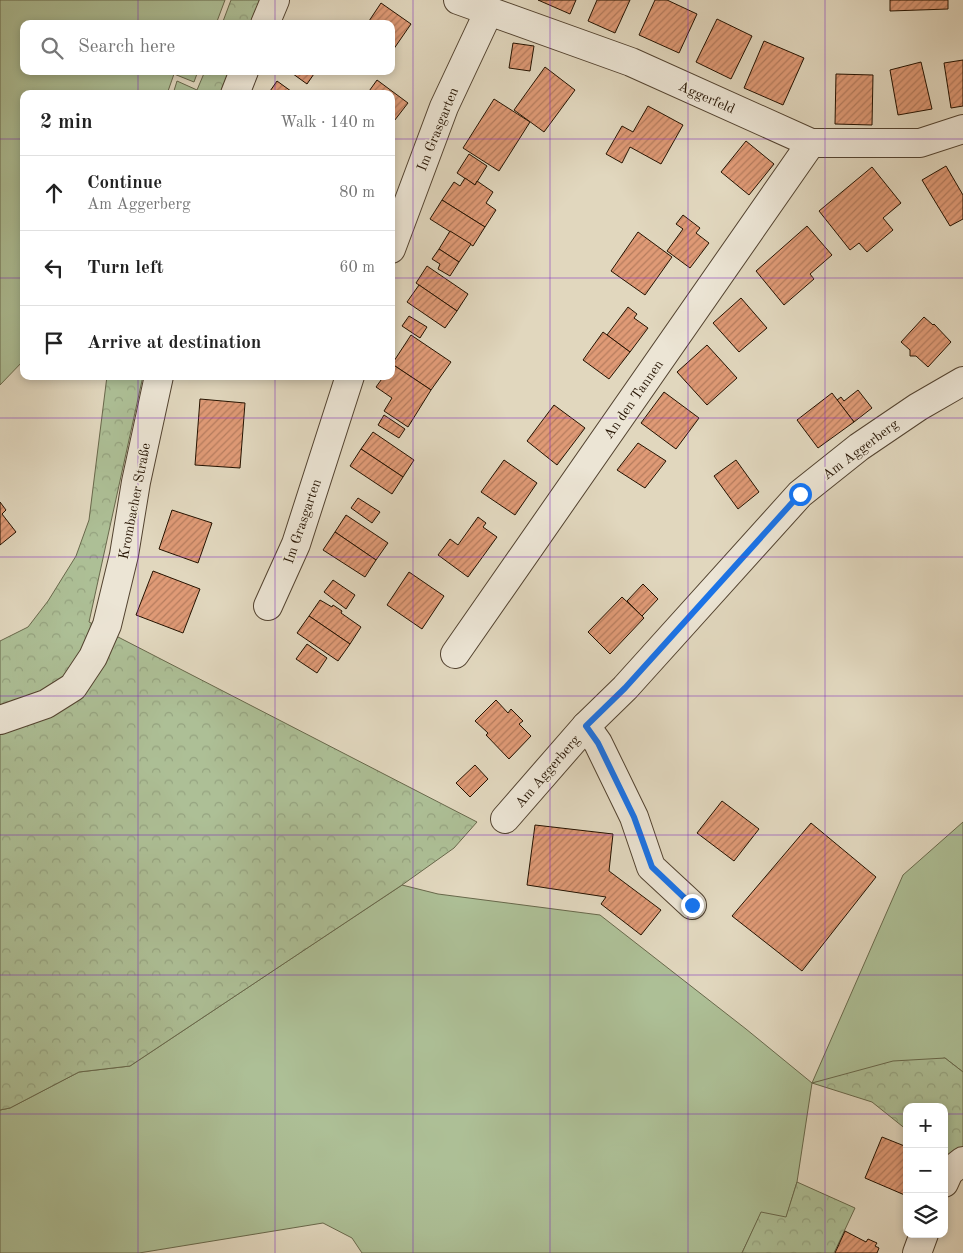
<!DOCTYPE html>
<html lang="en">
<head>
<meta charset="utf-8">
<style>
  :root { --surface:#fff; --page:#f6f6f6; --text:#222; --muted:#767676; --line:#e0e0e0 }
  body { margin:0; font-family:"Old Standard TT",serif; background:var(--page); color:var(--text) }
  .controls { position:absolute; right:15px; bottom:15px; display:grid; overflow:hidden; border-radius:10px; box-shadow:0 2px 8px #0003 }
  .controls button { width:45px; height:45px; display:grid; place-items:center; padding:0; border:0; border-bottom:1px solid var(--line); background:var(--surface); color:var(--text); font:25px sans-serif }
  .stop { position:absolute; width:15px; height:15px; margin:-11px; border:4px solid #1a73e8; border-radius:50%; background:#fff }
  .stop.end { background:#1a73e8; border-color:#fff; box-shadow:0 1px 5px #0008 }
  .list { margin:0; padding:0; list-style:none }
  h2 { display:flex; justify-content:space-between; align-items:center; height:65px; margin:0; padding:0 20px; font-size:21px }
  h2 small { font-size:16px; font-weight:400; color:var(--muted) }
  .list li { display:grid; grid-template-columns:32px 1fr auto; gap:15px; align-items:center; box-sizing:border-box; height:75px; padding:0 20px; border-top:1px solid var(--line) }
  .list b { display:block; font-size:19px; white-space:nowrap }
  .list p { margin:0; font-size:16px; white-space:nowrap; color:var(--muted) }
  .list em { font-size:16px; font-style:normal; color:var(--muted) }
  .icon { flex:none; width:28px; height:28px; fill:none; stroke:currentColor; stroke-width:2; stroke-linecap:round; stroke-linejoin:round }
  .map { position:relative; flex:none; width:963px; height:1253px; overflow:hidden }
  .search { position:absolute; background:var(--surface); box-shadow:0 2px 8px #0003; left:20px; top:20px; width:375px; height:55px; display:flex; align-items:center; gap:12px; box-sizing:border-box; padding:0 18px; border-radius:10px; color:var(--muted); font-size:19px }
  .panel { position:absolute; background:var(--surface); box-shadow:0 2px 8px #0003; left:20px; top:90px; width:375px; height:290px; border-radius:10px }
  .map>svg:first-child { display:block }
  .grass { fill:#adbf96; stroke:#68684b }
  .forest { fill:url(#forest-crowns); stroke:#68684b }
  .building { fill:url(#building-hatch); stroke:#241200 }
  .lines { fill:none; stroke-linecap:round; stroke-linejoin:round }
  .minor-casing { stroke:#534330; stroke-width:30 }
  .minor { stroke:#ece5d5; stroke-width:28 }
  .route { stroke:#1a73e8; stroke-width:6 }
  .grid { fill:none; stroke:#7b2cbf; stroke-width:1; stroke-opacity:0.55 }
  .labels { text-anchor:middle; stroke-width:4; stroke-linejoin:round; paint-order:stroke }
  .street-label { font-size:14px; fill:#241200; stroke:#ece5d5 }
</style>
</head>
<body>
<div class="map">
<svg width="963" height="1253" viewBox="0 0 963 1253">
  <defs>
    <pattern id="forest-crowns" width="20" height="18" patternUnits="userSpaceOnUse" patternTransform="scale(1.25)"><rect width="20" height="18" fill="#adbf96"/><path d="M2 6a3 3 0 1 1 6 0M12 15a3 3 0 1 1 6 0" fill="none" stroke="#95a380"/></pattern>
    <pattern id="building-hatch" width="6" height="6" patternUnits="userSpaceOnUse" patternTransform="scale(1.25)"><rect width="6" height="6" fill="#df9a76"/><path d="M-1 1l2-2M0 6l6-6M5 7l2-2" fill="none" stroke="#b57c5e"/></pattern>
  </defs>
  <rect width="100%" height="100%" fill="#e1d7be"/>
  <filter id="stains"><feTurbulence type="fractalNoise" baseFrequency=".004" numOctaves="4"/><feColorMatrix values="0 0 0 0 .2 0 0 0 0 .09 0 0 0 0 .02 0 0 0 .5 -.17"/></filter>
  <radialGradient id="worn" r=".72"><stop offset=".6" stop-color="#630" stop-opacity="0"/><stop offset="1" stop-color="#630" stop-opacity=".3"/></radialGradient>
  <g class="grass">
    <path d="M 0,0 L 225,0 L 216,24 L 24,24 L 24,71 L 198,71 L 194,82 L 174,74 L 167,94 L 24,94 L 24,360 L 0,385 Z"/>
    <path d="M 963,822 L 963,1072 L 945,1058 L 812,1083 L 797,1182 L 786,1218 L 761,1213 L 742,1253 L 362,1253 L 352,1238 L 323,1223 L 139,1253 L 0,1253 L 0,1110 L 10,1108 L 79,1072 L 130,1066 L 402,885 L 438,894 L 600,915 L 746,1029 L 812,1083 L 903,875 Z"/>
  </g>
  <g class="forest">
    <path d="M 231,0 L 260,0 L 250,24 L 222,24 Z"/>
    <path d="M 205,71 L 230,71 L 221,94 L 173,94 L 177,81 L 197,90 Z"/>
    <path d="M 107,376 L 143,376 L 89,622 L 477,822 L 454,848 L 402,885 L 130,1066 L 79,1072 L 10,1108 L 0,1110 L 0,641 L 28,627 L 48,601 L 76,556 L 89,520 Z"/>
    <path d="M 945,1058 L 963,1072 L 963,1169 L 944,1161 L 944,1107 L 907,1107 L 907,1130 L 872,1102 L 812,1083 L 893,1061 Z"/>
    <path d="M 797,1182 L 855,1208 L 834,1253 L 742,1253 L 761,1212 L 786,1217 Z"/>
  </g>
  <g class="building">
    <path d="M 538,0 L 576,0 L 570,14 Z"/>
    <path d="M 597,0 L 630,0 L 615,33 L 588,21 Z"/>
    <path d="M 655,0 L 667,0 L 697,14 L 679,53 L 639,35 Z"/>
    <path d="M 890,0 L 948,0 L 948,9 L 890,11 Z"/>
    <path d="M 381,3 L 411,24 L 391,53 L 391,24 L 367,24 Z"/>
    <path d="M 717,19 L 752,36 L 731,79 L 696,62 Z"/>
    <path d="M 764,41 L 804,58 L 783,105 L 744,88 Z"/>
    <path d="M 513,43 L 534,46 L 530,71 L 509,68 Z"/>
    <path d="M 963,60 L 963,106 L 951,108 L 944,63 Z"/>
    <path d="M 921,62 L 932,109 L 898,115 L 890,70 Z"/>
    <path d="M 545,67 L 575,90 L 544,132 L 514,110 Z"/>
    <path d="M 289,71 L 316,71 L 307,84 Z"/>
    <path d="M 836,74 L 873,75 L 872,125 L 835,124 Z"/>
    <path d="M 377,80 L 408,103 L 391,125 L 391,94 L 367,94 Z"/>
    <path d="M 277,81 L 295,94 L 268,94 Z"/>
    <path d="M 494,99 L 530,122 L 499,171 L 463,148 Z"/>
    <path d="M 648,106 L 683,125 L 661,164 L 630,147 L 622,163 L 606,154 L 622,126 L 633,132 Z"/>
    <path d="M 746,141 L 774,164 L 749,195 L 721,172 Z"/>
    <path d="M 469,154 L 487,166 L 475,185 L 457,173 Z"/>
    <path d="M 946,166 L 963,195 L 963,219 L 950,226 L 922,180 Z"/>
    <path d="M 872,167 L 901,203 L 883,218 L 893,230 L 867,252 L 859,243 L 850,250 L 819,211 Z"/>
    <path d="M 465,178 L 475,185 L 477,181 L 493,192 L 486,203 L 496,210 L 485,227 L 442,200 L 454,182 L 460,186 Z"/>
    <path d="M 442,200 L 485,227 L 473,246 L 430,219 Z"/>
    <path d="M 683,215 L 700,228 L 696,233 L 709,243 L 690,268 L 667,251 L 683,229 L 676,224 Z"/>
    <path d="M 807,226 L 832,255 L 810,274 L 814,279 L 784,305 L 756,271 Z"/>
    <path d="M 450,231 L 471,244 L 459,262 L 439,249 Z"/>
    <path d="M 638,232 L 672,257 L 645,295 L 611,271 Z"/>
    <path d="M 439,249 L 459,262 L 450,276 L 438,269 L 440,264 L 432,259 Z"/>
    <path d="M 427,266 L 468,294 L 457,311 L 416,283 Z"/>
    <path d="M 419,285 L 457,311 L 445,328 L 407,302 Z"/>
    <path d="M 741,298 L 767,328 L 739,352 L 713,323 Z"/>
    <path d="M 628,307 L 637,314 L 634,318 L 648,328 L 630,352 L 607,335 Z"/>
    <path d="M 409,316 L 427,327 L 420,338 L 402,326 Z"/>
    <path d="M 924,317 L 933,325 L 934,324 L 951,342 L 928,367 L 916,356 L 910,356 L 910,350 L 901,342 Z"/>
    <path d="M 603,332 L 630,352 L 609,379 L 583,360 Z"/>
    <path d="M 411,335 L 451,362 L 431,390 L 392,364 Z"/>
    <path d="M 707,345 L 737,378 L 707,405 L 677,372 Z"/>
    <path d="M 392,364 L 431,390 L 408,427 L 384,411 L 392,398 L 376,387 L 384,376 L 391,376 Z"/>
    <path d="M 858,390 L 872,408 L 854,422 L 837,400 L 841,397 L 844,401 Z"/>
    <path d="M 664,392 L 699,418 L 676,449 L 641,423 Z"/>
    <path d="M 832,393 L 854,422 L 818,448 L 797,420 Z"/>
    <path d="M 200,399 L 245,403 L 240,468 L 195,465 Z"/>
    <path d="M 554,405 L 585,428 L 557,465 L 527,441 Z"/>
    <path d="M 384,415 L 405,429 L 399,438 L 378,425 Z"/>
    <path d="M 373,432 L 414,460 L 403,477 L 361,449 Z"/>
    <path d="M 638,443 L 666,461 L 645,488 L 617,470 Z"/>
    <path d="M 361,449 L 403,477 L 392,494 L 350,466 Z"/>
    <path d="M 504,460 L 537,483 L 515,515 L 481,492 Z"/>
    <path d="M 736,460 L 759,492 L 738,509 L 714,476 Z"/>
    <path d="M 358,498 L 380,512 L 372,523 L 351,508 Z"/>
    <path d="M 0,502 L 6,510 L 2,514 L 16,532 L 0,545 Z"/>
    <path d="M 172,510 L 212,523 L 198,563 L 159,549 Z"/>
    <path d="M 346,515 L 388,543 L 376,560 L 335,532 Z"/>
    <path d="M 478,517 L 486,523 L 483,527 L 497,537 L 468,577 L 438,555 L 450,539 L 458,545 Z"/>
    <path d="M 335,532 L 376,560 L 365,577 L 323,550 Z"/>
    <path d="M 153,571 L 200,589 L 183,633 L 136,615 Z"/>
    <path d="M 409,572 L 444,596 L 422,629 L 387,605 Z"/>
    <path d="M 333,580 L 355,595 L 346,609 L 324,592 Z"/>
    <path d="M 643,584 L 658,599 L 642,616 L 627,601 Z"/>
    <path d="M 622,597 L 644,618 L 610,654 L 588,632 Z"/>
    <path d="M 320,600 L 332,607 L 333,605 L 342,611 L 341,613 L 361,627 L 350,644 L 309,616 Z"/>
    <path d="M 309,616 L 350,644 L 338,661 L 297,633 Z"/>
    <path d="M 307,644 L 327,658 L 317,673 L 296,659 Z"/>
    <path d="M 496,700 L 508,713 L 511,709 L 523,721 L 519,724 L 531,736 L 509,759 L 486,735 L 488,733 L 475,721 Z"/>
    <path d="M 475,765 L 488,779 L 470,797 L 456,783 Z"/>
    <path d="M 722,801 L 759,829 L 734,861 L 697,833 Z"/>
    <path d="M 811,823 L 876,877 L 802,971 L 732,916 Z"/>
    <path d="M 535,825 L 613,834 L 609,871 L 661,910 L 641,935 L 601,904 L 606,897 L 527,885 Z"/>
    <path d="M 882,1137 L 907,1147 L 907,1196 L 865,1178 Z"/>
    <path d="M 845,1231 L 866,1242 L 868,1239 L 877,1243 L 875,1246 L 879,1248 L 877,1253 L 835,1253 Z"/>
  </g>
  <g class="lines">
    <g class="minor-casing">
      <g id="minor">
        <path d="M 458,0 L 631,62 L 811,143 L 920,143 L 963,129"/>
        <path d="M 265,24 L 275,0"/>
        <path d="M 235,94 L 244,71"/>
        <path d="M 391,249 L 444,107 L 489,11"/>
        <path d="M 268,606 L 296,544 L 350,376"/>
        <path d="M 455,654 L 811,143"/>
        <path d="M 0,720 L 46,704 L 73,687 L 93,657 L 107,625 L 124,555 L 136,482 L 159,376"/>
        <path d="M 586,726 L 598,743 L 634,817 L 651,867 L 692,905"/>
        <path d="M 505,819 L 586,726 L 625,688 L 800,494 L 859,447 L 918,407 L 963,381"/>
        <path d="M 944,1183 L 949,1172 L 963,1161"/>
        <path d="M 917,1253 L 924,1234"/>
      </g>
    </g>
    <use href="#minor" class="minor"/>
  </g>
  <g class="lines">
    <path class="route" d="M 692,905 L 652,867 L 634,817 L 598,743 L 586,726 L 625,688 L 800,494"/>
  </g>
  <path class="grid" d="M 138,0 L 138,24M 275,0 L 275,24M 413,0 L 413,1253M 550,0 L 550,1253M 688,0 L 688,1253M 825,0 L 825,1253M 138,71 L 138,94M 275,71 L 275,94M 0,139 L 24,139M 391,139 L 963,139M 0,278 L 24,278M 391,278 L 963,278M 138,376 L 138,1253M 275,376 L 275,1253M 0,418 L 963,418M 0,557 L 963,557M 0,696 L 963,696M 0,835 L 963,835M 0,975 L 963,975M 0,1114 L 907,1114M 944,1114 L 963,1114"/>
  <g class="labels">
    <g class="street-label">
      <text transform="translate(707 97) rotate(24)" y="5">Aggerfeld</text>
      <text transform="translate(437 129) rotate(-68)" y="5">Im Grasgarten</text>
      <text transform="translate(633 399) rotate(-55)" y="5">An den Tannen</text>
      <text transform="translate(860 449) rotate(-37)" y="5">Am Aggerberg</text>
      <text transform="translate(134 501) rotate(-79)" y="5">Krombacher Straße</text>
      <text transform="translate(302 521) rotate(-71)" y="5">Im Grasgarten</text>
      <text transform="translate(547 771) rotate(-49)" y="5">Am Aggerberg</text>
    </g>
  </g>
  <rect width="100%" height="100%" filter="url(#stains)"/>
  <rect width="100%" height="100%" fill="url(#worn)"/>
</svg>
<div class="controls">
<button>+</button>
<button>−</button>
<button><svg class="icon" aria-label="layers" viewBox="0 0 24 24"><path d="M12 4l9 5-9 5-9-5zM3 14l9 5 9-5"/></svg></button>
</div>
<div class="stop" style="left:800px;top:494px"></div>
<div class="stop end" style="left:692px;top:905px"></div>
<div class="search"><svg class="icon" aria-label="search" viewBox="0 0 24 24"><circle cx="10" cy="10" r="6"/><path d="M15 15l6 6"/></svg>Search here</div>
<section class="panel">
<h2>2 min<small>Walk · 140 m</small></h2>
<ul class="list">
<li><svg class="icon" aria-label="ahead" viewBox="0 0 24 24"><path d="M12 20V5M6 11l6-6 6 6"/></svg><div><b>Continue</b><p>Am Aggerberg</p></div><em>80 m</em></li>
<li><svg class="icon" aria-label="left" viewBox="0 0 24 24"><path d="M17 20v-9H6M10 6l-5 5 5 5"/></svg><div><b>Turn left</b></div><em>60 m</em></li>
<li><svg class="icon" aria-label="arrive" viewBox="0 0 24 24"><path d="M6 21V4h12l-3 4 3 4H6"/></svg><div><b>Arrive at destination</b></div></li>
</ul>
</section>
</div>
</body>
</html>
